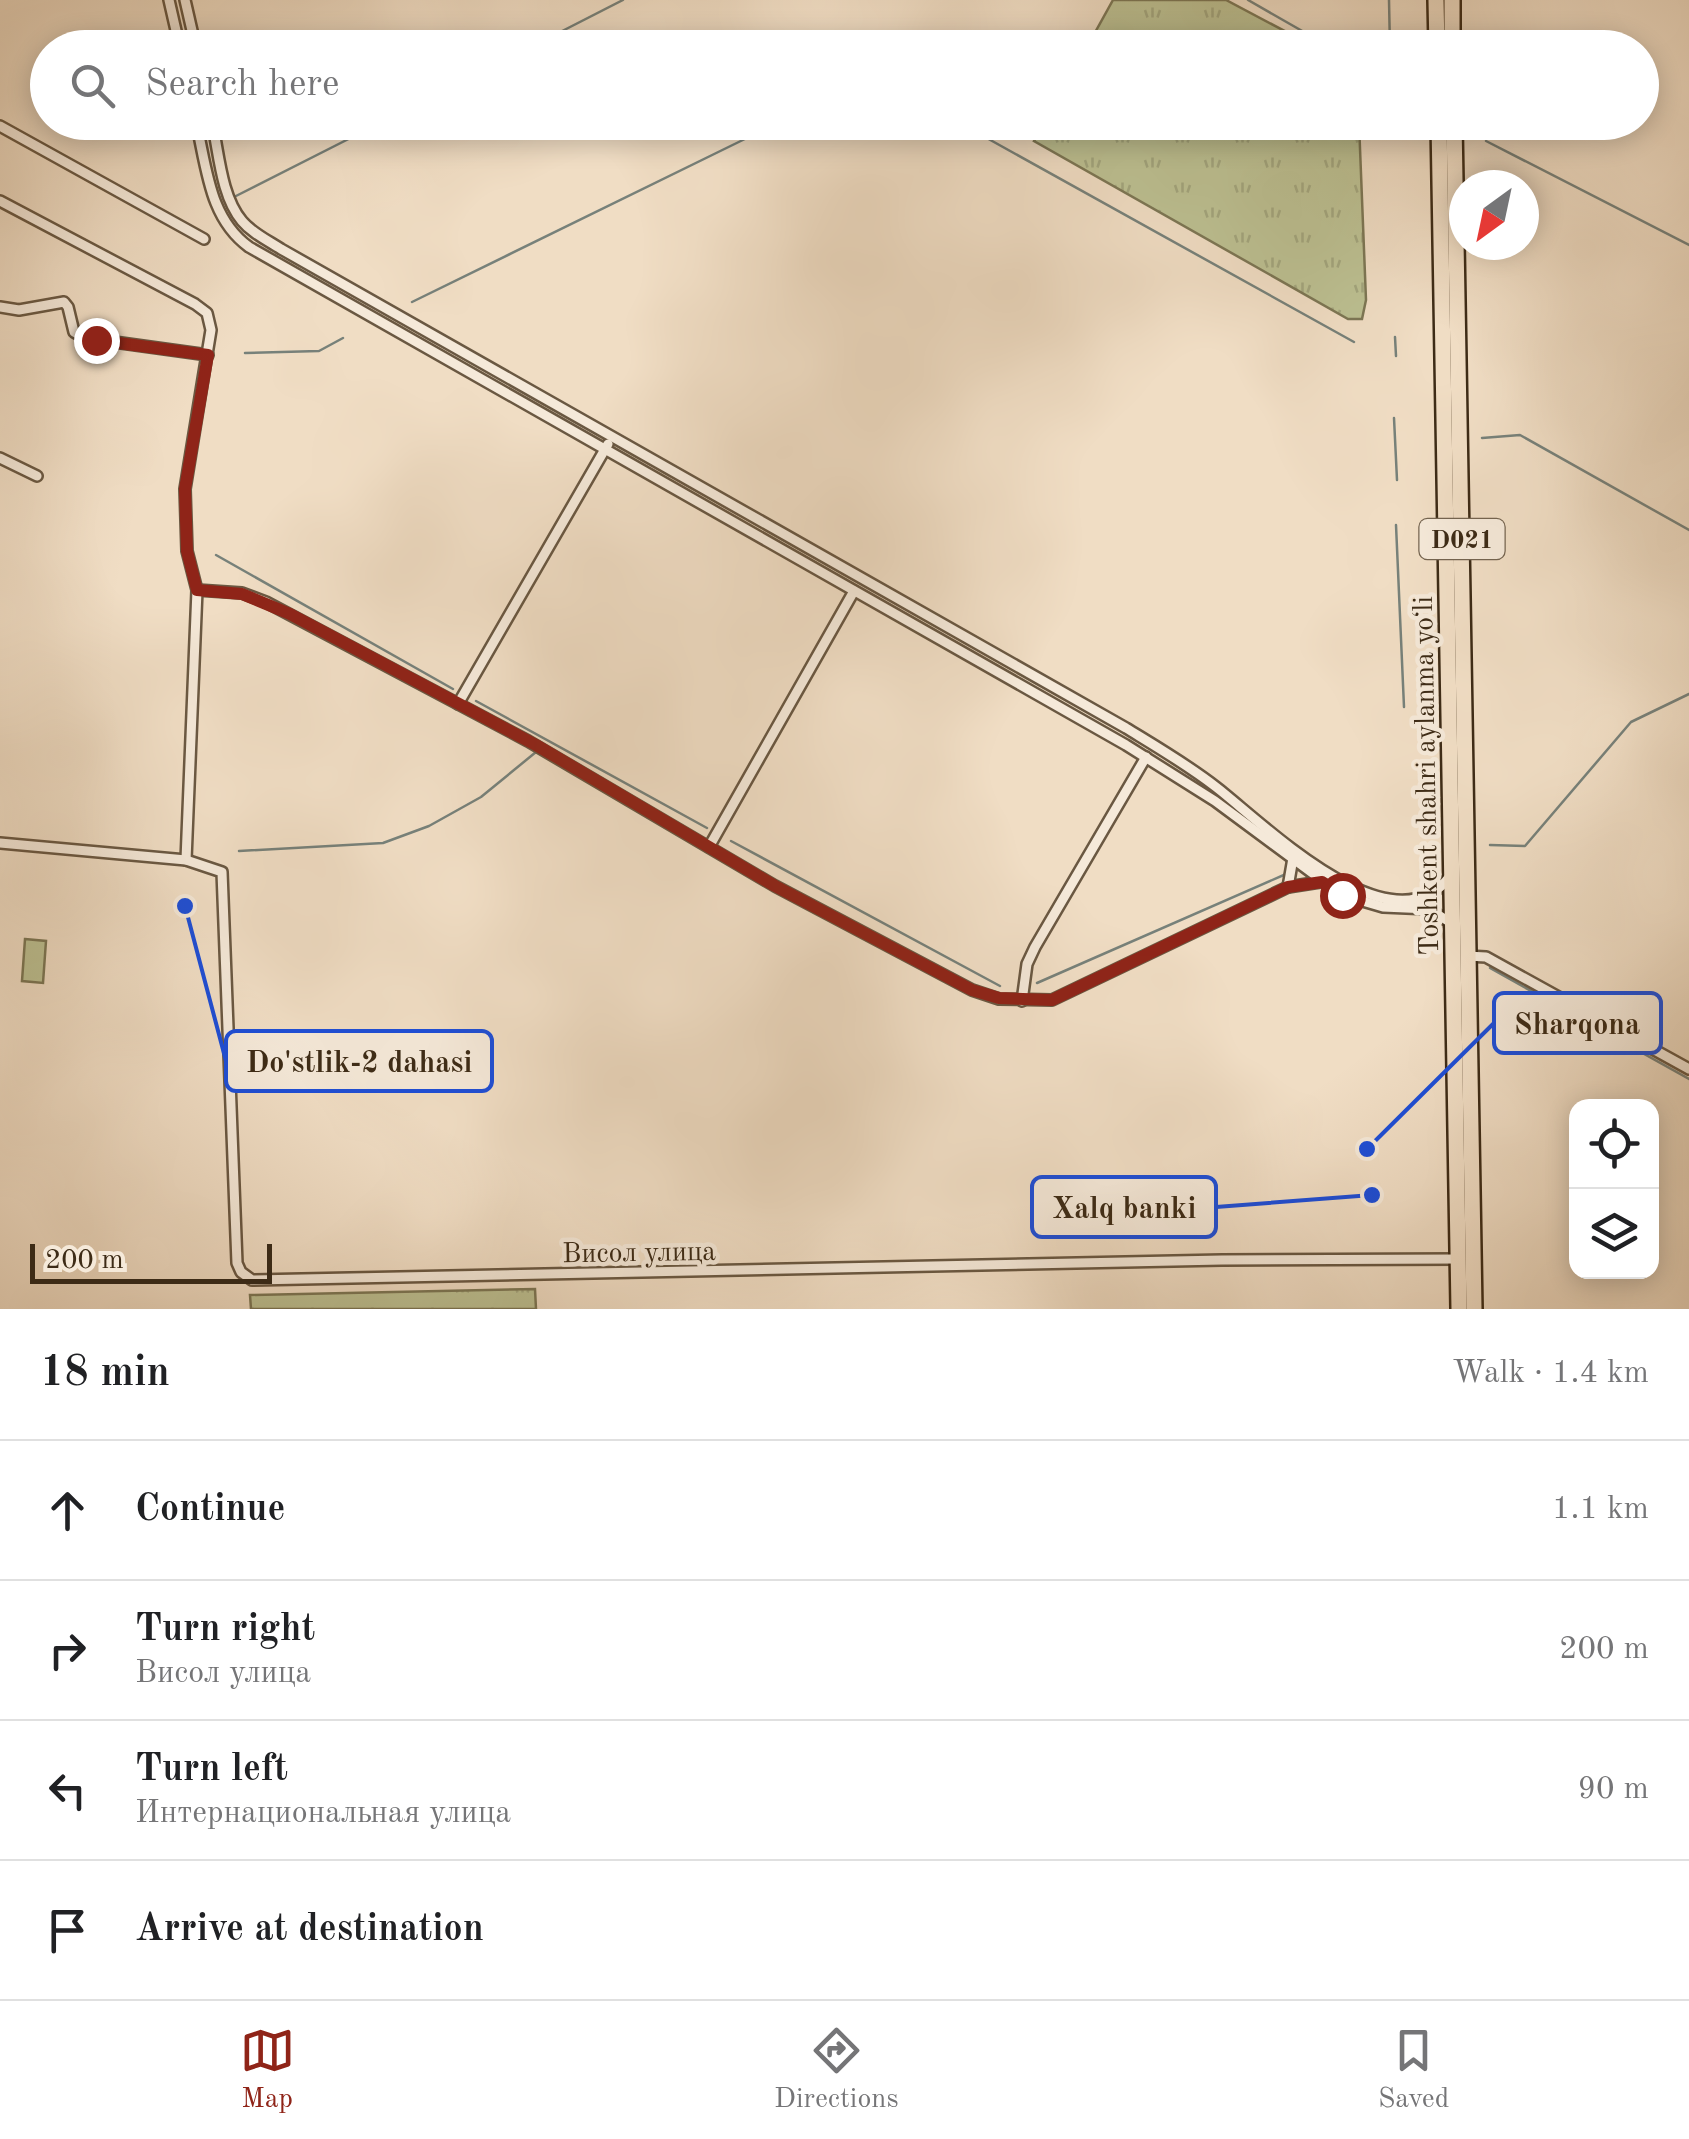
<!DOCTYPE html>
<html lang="en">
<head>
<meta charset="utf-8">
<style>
  :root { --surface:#fff; --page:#f6f6f6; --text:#202124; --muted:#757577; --line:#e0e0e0; --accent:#8f2418 }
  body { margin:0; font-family:"Old Standard TT",serif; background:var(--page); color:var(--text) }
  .controls { position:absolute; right:30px; bottom:30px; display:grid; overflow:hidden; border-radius:20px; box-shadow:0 5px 25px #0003 }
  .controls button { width:90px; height:90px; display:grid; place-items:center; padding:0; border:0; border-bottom:2px solid var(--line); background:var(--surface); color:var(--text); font:50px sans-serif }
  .compass { position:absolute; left:1449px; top:170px; width:90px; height:90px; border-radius:50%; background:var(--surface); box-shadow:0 5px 25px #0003; rotate:213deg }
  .scale { position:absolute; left:30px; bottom:25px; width:242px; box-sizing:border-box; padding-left:10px; border:5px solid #3d2b16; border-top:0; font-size:28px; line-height:35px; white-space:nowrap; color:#3d2b16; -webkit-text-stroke:8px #f5e9d9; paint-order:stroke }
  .stop { position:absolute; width:30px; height:30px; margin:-22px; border:8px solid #8f2418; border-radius:50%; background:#fff }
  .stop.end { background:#8f2418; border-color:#fff; box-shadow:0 2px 10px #0008 }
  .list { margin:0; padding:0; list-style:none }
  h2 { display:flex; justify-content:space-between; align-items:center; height:130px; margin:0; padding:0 40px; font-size:42px }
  h2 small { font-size:32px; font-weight:400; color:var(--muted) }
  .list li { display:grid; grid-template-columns:65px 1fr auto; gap:30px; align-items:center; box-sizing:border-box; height:140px; padding:0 40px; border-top:2px solid var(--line) }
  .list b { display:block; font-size:38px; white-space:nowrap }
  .list p { margin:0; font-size:32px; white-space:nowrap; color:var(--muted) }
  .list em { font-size:32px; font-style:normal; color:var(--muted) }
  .icon { flex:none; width:55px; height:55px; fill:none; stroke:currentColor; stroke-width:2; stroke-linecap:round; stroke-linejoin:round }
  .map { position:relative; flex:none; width:1689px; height:1309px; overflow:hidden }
  .search { position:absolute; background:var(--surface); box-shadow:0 5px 25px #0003; left:30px; right:30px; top:30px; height:110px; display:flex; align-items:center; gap:25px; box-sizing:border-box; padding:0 35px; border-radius:55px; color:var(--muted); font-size:38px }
  .sheet { height:690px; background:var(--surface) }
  nav { display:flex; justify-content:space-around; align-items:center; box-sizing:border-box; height:140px; border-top:2px solid var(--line); background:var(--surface); font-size:28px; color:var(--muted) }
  nav a { display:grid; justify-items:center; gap:5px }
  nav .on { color:var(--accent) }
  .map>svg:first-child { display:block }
  .grass { fill:url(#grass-tufts); stroke:#7c7654; stroke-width:2.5 }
  .garden { fill:#bcc092; stroke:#7c7654; stroke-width:2.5 }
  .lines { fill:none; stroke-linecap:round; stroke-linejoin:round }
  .stream { stroke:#77817a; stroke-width:2.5 }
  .street-casing { stroke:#6a5842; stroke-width:14 }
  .highway-casing { stroke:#3d2b16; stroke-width:20 }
  .street { stroke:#f5e9d9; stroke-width:9 }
  .highway { stroke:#f0ddc4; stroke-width:15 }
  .route { stroke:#8f2418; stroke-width:12 }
  .labels { text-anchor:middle; stroke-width:9; stroke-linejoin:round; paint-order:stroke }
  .shield { fill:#f5e9d9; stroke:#746450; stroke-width:2.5 }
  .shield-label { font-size:25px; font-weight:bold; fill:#3d2b16 }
  .street-label { font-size:28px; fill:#3d2b16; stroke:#f5e9d9 }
  .leader { fill:none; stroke:#1d4ed8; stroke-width:4 }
  .callout-dot { fill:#1d4ed8; stroke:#f5e9d9; stroke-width:4 }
  .callout { fill:#f5e9d9; stroke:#1d4ed8; stroke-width:4 }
  .callout-label { font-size:30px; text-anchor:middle; font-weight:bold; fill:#3d2b16 }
</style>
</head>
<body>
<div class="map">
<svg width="1689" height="1309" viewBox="0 0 1689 1309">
  <defs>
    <pattern id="grass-tufts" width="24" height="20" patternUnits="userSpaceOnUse" patternTransform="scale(2.5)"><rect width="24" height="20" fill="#bcc092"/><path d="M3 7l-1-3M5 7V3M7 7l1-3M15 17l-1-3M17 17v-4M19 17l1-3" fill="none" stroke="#a2a57d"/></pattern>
  </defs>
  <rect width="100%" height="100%" fill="#f0ddc4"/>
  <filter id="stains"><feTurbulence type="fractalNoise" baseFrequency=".002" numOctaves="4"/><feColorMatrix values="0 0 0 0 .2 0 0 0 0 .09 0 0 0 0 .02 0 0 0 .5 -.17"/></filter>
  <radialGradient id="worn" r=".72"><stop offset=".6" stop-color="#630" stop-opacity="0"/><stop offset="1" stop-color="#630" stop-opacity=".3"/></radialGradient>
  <g class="grass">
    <path d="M 1113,0 L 1226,0 L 1315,47 L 1087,47 Z"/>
    <path d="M 1045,123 L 1359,123 L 1366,300 L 1362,319 L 1348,319 L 1034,141 Z"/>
    <path d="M 535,1289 L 536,1309 L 251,1309 L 250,1295 Z"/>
  </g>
  <path class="garden" d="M 25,939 L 46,941 L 43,983 L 22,981 Z"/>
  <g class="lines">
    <g class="stream">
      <path d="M 1248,0 L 1332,48"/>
      <path d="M 1389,0 L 1390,48"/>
      <path d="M 529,48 L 623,0"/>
      <path d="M 958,122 L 1354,342"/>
      <path d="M 1486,141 L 1689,245"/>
      <path d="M 234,197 L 382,122"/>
      <path d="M 412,302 L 753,135"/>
      <path d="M 1395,337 L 1396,356"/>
      <path d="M 245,353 L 319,351 L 343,338"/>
      <path d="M 1394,418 L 1397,480"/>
      <path d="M 1482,438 L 1520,435 L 1689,530"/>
      <path d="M 1396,525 L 1404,707"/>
      <path d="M 216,555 L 453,689"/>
      <path d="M 476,701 L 707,828"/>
      <path d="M 731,841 L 1000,986"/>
      <path d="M 1490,845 L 1525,846 L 1631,722 L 1689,694"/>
      <path d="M 239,851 L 383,843 L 429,826 L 481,797 L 536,752"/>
      <path d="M 1490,968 L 1689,1079"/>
      <path d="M 1037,983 L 1286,874"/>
    </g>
    <g class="street-casing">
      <g id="street">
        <path d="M 169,0 L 180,48"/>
        <path d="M 185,0 L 196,48"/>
        <path d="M 196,122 C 207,168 209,218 249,247 L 1126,745 L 1215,801 L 1342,895 L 1383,907 L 1429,909 L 1451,923"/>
        <path d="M 212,122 C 219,153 221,196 242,221 C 252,233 267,240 281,249 L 1126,728 C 1157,747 1188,765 1216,787 C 1264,824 1393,954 1450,876"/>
        <path d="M 0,126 L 204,239"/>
        <path d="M 0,201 L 195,304 L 207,313 L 211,330 L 185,489 L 187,551 L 197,590 L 186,860"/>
        <path d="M 0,307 L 19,310 L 64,302 L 68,307 L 74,332 L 85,338 L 208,355"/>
        <path d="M 0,458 L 37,476"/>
        <path d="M 197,590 L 242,593 L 266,602 L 528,741 L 775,886 L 972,990 L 999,999 L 1052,1000 L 1288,887 L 1320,882"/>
        <path d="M 458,704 L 608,444"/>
        <path d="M 0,843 L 186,860 L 222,872 L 237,1263 L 241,1272 L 252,1280 L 1222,1260 L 1459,1259"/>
        <path d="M 709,847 L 854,591"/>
        <path d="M 1288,887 L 1293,858"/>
        <path d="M 1467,956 L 1486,957 L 1689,1069"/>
        <path d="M 1022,1001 L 1027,964 L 1035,947 L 1146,757"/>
      </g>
    </g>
    <g class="highway-casing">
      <g id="highway">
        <path d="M 1436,0 L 1437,48"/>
        <path d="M 1452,0 L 1452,48"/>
        <path d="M 1439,122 L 1459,1309"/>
        <path d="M 1454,122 L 1474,1309"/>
      </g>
    </g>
    <use href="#street" class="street"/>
    <use href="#highway" class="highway"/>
  </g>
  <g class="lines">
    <path class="route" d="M 96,340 L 208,355 L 185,489 L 187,551 L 197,590 L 242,594 L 290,614 L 536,745 L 775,886 L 972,990 L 999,998 L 1052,1000 L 1288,887 L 1322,882 L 1342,895"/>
  </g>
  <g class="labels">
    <rect class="shield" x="1419.5" y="519" width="85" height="40" rx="8"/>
    <g class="shield-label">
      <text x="1462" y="548">D021</text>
    </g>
    <g class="street-label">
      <text transform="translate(1425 776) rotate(-91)" y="10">Toshkent shahri aylanma yoʻli</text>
      <text transform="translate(639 1251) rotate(-1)" y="10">Висол улица</text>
    </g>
  </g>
  <path class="leader" d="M1367 1149L1494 1023M185 906L226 1061M1372 1195L1216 1207"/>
  <g class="callout-dot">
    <circle cx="1367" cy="1149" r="10"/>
    <circle cx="185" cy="906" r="10"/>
    <circle cx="1372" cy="1195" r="10"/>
  </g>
  <g class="callout">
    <rect x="1494" y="993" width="167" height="60" rx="10"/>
    <rect x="226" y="1031" width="266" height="60" rx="10"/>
    <rect x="1032" y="1177" width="184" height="60" rx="10"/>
  </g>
  <g class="callout-label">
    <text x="1577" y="1034">Sharqona</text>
    <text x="359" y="1072">Do'stlik-2 dahasi</text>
    <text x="1124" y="1218">Xalq banki</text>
  </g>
  <rect width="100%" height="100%" filter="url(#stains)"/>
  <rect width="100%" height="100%" fill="url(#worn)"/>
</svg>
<div class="controls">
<button><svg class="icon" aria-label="locate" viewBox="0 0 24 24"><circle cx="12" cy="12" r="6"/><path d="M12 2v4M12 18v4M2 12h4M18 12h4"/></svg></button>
<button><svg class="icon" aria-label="layers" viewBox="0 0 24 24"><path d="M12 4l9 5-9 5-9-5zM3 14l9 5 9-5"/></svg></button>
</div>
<svg class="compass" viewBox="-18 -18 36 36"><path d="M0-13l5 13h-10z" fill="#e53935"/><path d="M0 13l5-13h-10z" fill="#757577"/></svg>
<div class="scale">200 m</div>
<div class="stop" style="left:1342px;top:895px"></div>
<div class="stop end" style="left:96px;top:340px"></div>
<div class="search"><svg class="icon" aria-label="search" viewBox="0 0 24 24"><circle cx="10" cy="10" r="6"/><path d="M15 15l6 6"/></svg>Search here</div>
</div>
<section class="sheet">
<h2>18 min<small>Walk · 1.4 km</small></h2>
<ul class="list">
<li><svg class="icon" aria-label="ahead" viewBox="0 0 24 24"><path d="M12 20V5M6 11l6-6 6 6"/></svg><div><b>Continue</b></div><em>1.1 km</em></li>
<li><svg class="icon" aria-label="right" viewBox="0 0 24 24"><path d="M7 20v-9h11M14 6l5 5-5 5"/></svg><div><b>Turn right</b><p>Висол улица</p></div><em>200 m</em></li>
<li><svg class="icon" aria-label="left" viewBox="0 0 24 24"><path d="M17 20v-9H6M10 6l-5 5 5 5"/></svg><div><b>Turn left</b><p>Интернациональная улица</p></div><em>90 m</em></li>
<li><svg class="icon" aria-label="arrive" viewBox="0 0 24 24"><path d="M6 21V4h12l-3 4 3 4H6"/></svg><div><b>Arrive at destination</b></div></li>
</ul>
</section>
<nav>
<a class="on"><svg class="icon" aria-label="map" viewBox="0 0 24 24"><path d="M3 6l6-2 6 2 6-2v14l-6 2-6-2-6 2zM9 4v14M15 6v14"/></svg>Map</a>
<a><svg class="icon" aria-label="directions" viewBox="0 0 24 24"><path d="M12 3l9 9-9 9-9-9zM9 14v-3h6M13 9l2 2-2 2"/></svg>Directions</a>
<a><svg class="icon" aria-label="saved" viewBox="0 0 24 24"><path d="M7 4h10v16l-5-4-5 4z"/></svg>Saved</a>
</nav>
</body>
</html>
